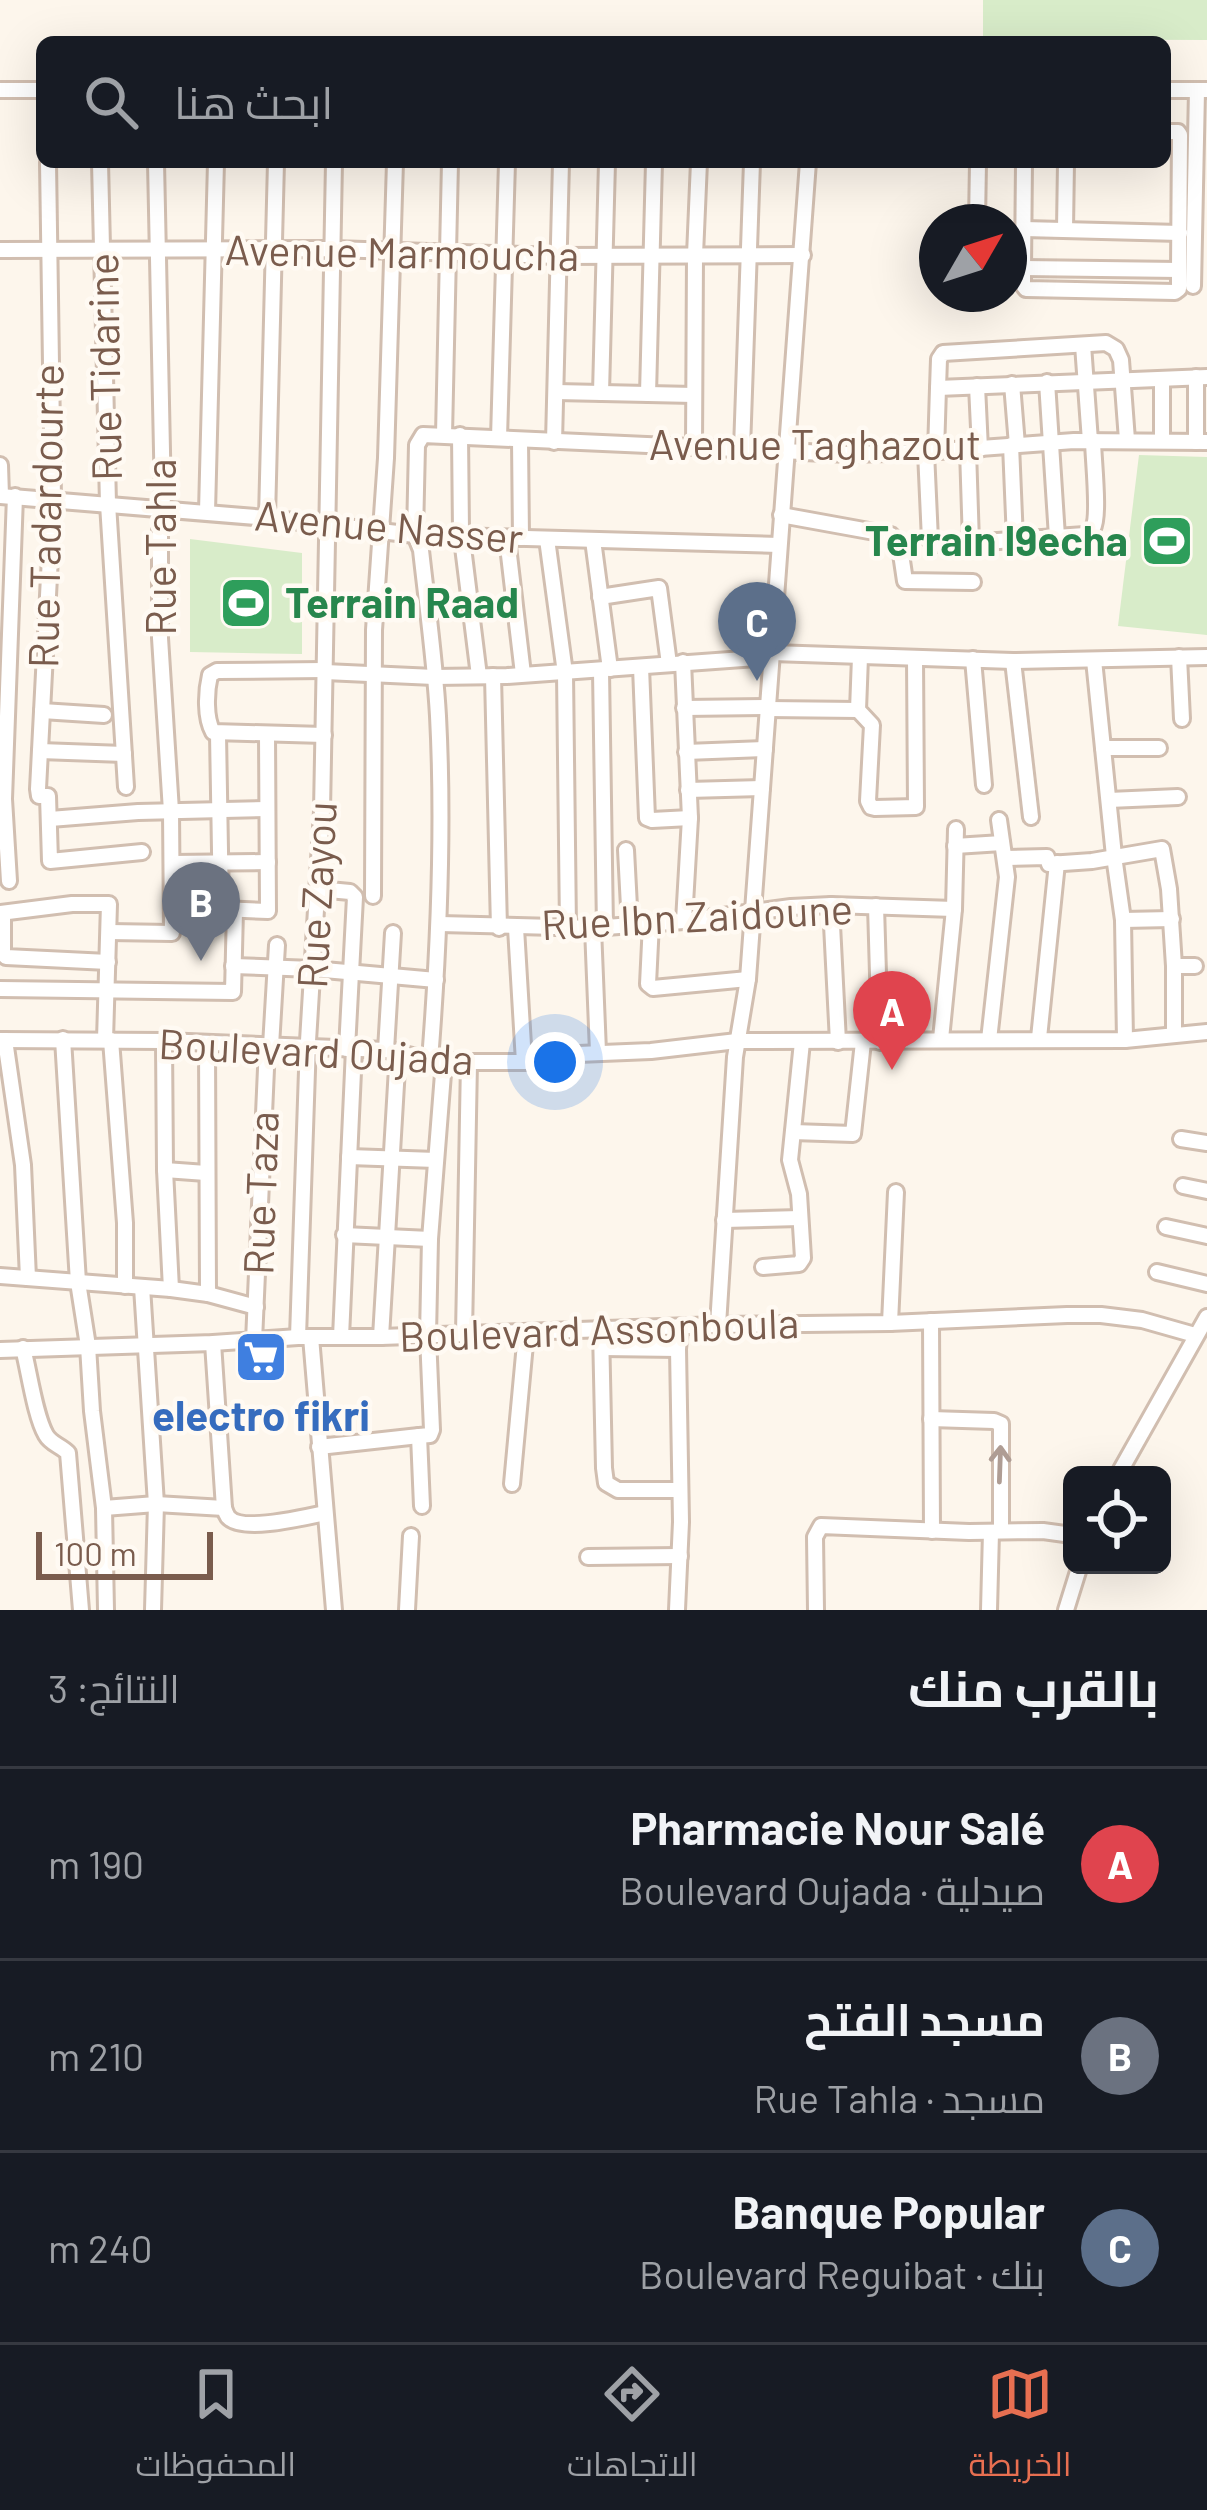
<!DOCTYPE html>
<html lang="ar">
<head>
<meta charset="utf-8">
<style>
  :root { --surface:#171b24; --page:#20242c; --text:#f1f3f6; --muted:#9ea1a6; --line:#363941; --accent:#e76f51 }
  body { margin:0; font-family:Barlow,Cairo,sans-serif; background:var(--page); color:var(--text); direction:rtl }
  .controls { position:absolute; right:36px; bottom:36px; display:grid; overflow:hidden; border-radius:18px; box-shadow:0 12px 48px #0002 }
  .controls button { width:108px; height:108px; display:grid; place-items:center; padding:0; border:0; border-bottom:3px solid var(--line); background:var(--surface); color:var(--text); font:60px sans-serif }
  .compass { position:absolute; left:919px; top:204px; width:108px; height:108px; border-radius:50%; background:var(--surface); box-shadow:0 12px 48px #0002; rotate:51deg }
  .scale { position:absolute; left:36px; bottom:30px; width:177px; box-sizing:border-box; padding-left:12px; border:6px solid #7a5c4d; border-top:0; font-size:33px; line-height:42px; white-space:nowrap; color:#7a5c4d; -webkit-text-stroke:9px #fffaf3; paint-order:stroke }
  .you { position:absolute; left:555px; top:1062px; width:42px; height:42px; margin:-30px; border:9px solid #fff; border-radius:50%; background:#1a73e8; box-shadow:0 0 0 18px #1a73e833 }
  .badge { display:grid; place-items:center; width:78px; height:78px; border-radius:50%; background:var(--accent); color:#fff; font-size:39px; font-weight:700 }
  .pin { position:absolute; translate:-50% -99px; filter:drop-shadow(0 3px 6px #0008) }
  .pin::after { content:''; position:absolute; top:63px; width:42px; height:36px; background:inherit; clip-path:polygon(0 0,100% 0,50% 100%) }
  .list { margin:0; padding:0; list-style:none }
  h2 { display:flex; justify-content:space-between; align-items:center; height:156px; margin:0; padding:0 48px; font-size:51px }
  h2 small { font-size:39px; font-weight:400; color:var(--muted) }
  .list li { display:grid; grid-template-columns:78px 1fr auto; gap:36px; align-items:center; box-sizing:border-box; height:192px; padding:0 48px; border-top:3px solid var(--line) }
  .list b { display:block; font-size:45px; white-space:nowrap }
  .list p { margin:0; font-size:39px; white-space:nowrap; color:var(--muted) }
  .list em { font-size:39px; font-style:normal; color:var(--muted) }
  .icon { flex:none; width:66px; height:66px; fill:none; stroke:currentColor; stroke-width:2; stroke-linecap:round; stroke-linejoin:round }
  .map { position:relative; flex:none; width:1207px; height:1610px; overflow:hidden; direction:ltr }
  .search { position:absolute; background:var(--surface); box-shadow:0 12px 48px #0002; left:36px; right:36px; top:36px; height:132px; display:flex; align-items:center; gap:30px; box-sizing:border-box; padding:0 42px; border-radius:18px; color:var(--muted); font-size:45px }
  .sheet { height:732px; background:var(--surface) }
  nav { display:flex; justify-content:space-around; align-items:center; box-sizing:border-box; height:168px; border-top:3px solid var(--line); background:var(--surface); font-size:33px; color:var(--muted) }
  nav a { display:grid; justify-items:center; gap:6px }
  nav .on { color:var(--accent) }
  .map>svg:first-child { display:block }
  .green { fill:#d8ecc9 }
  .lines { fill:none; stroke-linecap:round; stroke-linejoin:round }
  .minor-casing { stroke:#d1beb0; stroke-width:20 }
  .minor { stroke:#fff; stroke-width:14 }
  .oneway { stroke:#af9d94 }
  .labels { text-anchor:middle; stroke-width:9; stroke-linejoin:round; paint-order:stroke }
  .street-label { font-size:42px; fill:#7a5c4d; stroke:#fffaf3 }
  .leisure-label { font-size:42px; font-weight:bold; fill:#27864d; stroke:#fffaf3; text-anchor:end }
  .shop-label { font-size:42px; font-weight:bold; fill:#366cbe; stroke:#fffaf3 }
</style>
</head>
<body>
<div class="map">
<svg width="1207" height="1610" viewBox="0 0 1207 1610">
  <rect width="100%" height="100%" fill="#fdf6ec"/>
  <g class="green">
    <path d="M 983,0 L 1207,0 L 1207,40 L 983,39 Z"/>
    <path d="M 1139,455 L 1207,457 L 1207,635 L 1118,626 Z"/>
    <path d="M 190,539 L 302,553 L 302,654 L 190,652 Z"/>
  </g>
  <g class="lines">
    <g class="minor-casing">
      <g id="minor">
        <path d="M 0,90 L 42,90"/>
        <path d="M 1165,90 L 1207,90"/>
        <path d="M 48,162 L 53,499 L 38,789 L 39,796 L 48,796 L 50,861 L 142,852"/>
        <path d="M 100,162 L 108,504 L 126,787"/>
        <path d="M 1024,162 L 1023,268 L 1023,285 L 1026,289 L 1175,292 L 1179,289 L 1179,270 L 1180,135 L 1178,132 L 1165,132"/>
        <path d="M 977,222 L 978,162"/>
        <path d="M 1024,229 L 1180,233"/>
        <path d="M 1065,229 L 1066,162"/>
        <path d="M 0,250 L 332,249 L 558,256 L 803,255"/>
        <path d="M 1023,268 L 1179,270"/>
        <path d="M 1193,286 L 1197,90"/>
        <path d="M 1083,345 L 1090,441"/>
        <path d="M 1196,377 L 1196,442"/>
        <path d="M 1047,382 L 1057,537"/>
        <path d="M 1012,384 L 1017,445"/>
        <path d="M 977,386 L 980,449"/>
        <path d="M 938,388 L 939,359 L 943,353 L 1106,343 L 1116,349 L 1121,360 L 1127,440"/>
        <path d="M 556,392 L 694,395"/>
        <path d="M 601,393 L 607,162"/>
        <path d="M 648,394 L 654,162"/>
        <path d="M 444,435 L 450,162"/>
        <path d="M 460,435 L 461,531 L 479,676"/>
        <path d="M 499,438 L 507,162"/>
        <path d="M 520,440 L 521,538"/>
        <path d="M 1162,441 L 1162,379"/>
        <path d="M 554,442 L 561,162"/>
        <path d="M 1011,445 L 1015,540"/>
        <path d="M 694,447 L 695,255 L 699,162"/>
        <path d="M 742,449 L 752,162"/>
        <path d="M 968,450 L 971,543"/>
        <path d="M 926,452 L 930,540 L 936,544 L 955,544 L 1085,535 C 1088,532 1091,531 1093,528 C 1100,516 1093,457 1093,440"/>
        <path d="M 936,452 L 938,388 L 1207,377"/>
        <path d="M 0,465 L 1,496"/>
        <path d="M 0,496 L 267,518 L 415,535 L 779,545"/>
        <path d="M 207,512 L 216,162"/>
        <path d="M 781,515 L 891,535 L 900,547 L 905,581 L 973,582"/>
        <path d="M 267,518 L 276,162"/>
        <path d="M 507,538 L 523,674"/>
        <path d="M 547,539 L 565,673 L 568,928"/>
        <path d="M 593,540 L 610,669"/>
        <path d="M 600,597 L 659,588 L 669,664"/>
        <path d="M 772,653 L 1013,661 L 1207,657"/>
        <path d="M 860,657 L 858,710 L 872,725 L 868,801 L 871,807 L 875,808 L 916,807 L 915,658"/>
        <path d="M 1179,657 L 1182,719"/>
        <path d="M 973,659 L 984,785"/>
        <path d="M 1094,660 L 1114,856 L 1123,920 L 1125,1040"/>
        <path d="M 1013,661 L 1031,817"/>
        <path d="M 683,662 L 690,818 L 684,921"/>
        <path d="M 641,667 L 647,818 L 652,820 L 690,818"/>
        <path d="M 601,671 L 605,928"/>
        <path d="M 325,672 L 434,677 L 507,676 L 772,657"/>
        <path d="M 493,676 L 499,928"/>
        <path d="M 684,708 L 769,707"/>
        <path d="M 768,709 L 858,710"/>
        <path d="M 42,711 L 104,715"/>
        <path d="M 218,734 L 221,909 L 268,911 L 267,734"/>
        <path d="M 324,735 L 213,732 C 205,718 206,692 210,675 L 217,671 L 324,670"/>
        <path d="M 1103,748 L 1159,748"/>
        <path d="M 40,751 L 124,754"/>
        <path d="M 686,752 L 765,749"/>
        <path d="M 688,790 L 762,788"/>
        <path d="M 1109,800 L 1178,797"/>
        <path d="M 50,819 L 138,812 L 267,809"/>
        <path d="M 955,846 L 1002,843"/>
        <path d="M 626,850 L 630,926"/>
        <path d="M 1005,858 L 1047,857 L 1049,864 L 1092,861 L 1162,849 L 1169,889 L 1174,966"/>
        <path d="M 172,863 L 268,862"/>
        <path d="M 9,881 L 4,799 L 15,496"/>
        <path d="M 318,889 L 350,892 L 355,897 L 347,1049"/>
        <path d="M 373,896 L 374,630 L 386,458 L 395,162"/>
        <path d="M 831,905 L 838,1042"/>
        <path d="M 876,906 L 880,1042"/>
        <path d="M 0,913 L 72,904 L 109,904 L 105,1040"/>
        <path d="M 3,913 L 3,953 L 6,957 L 108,962"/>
        <path d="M 1123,920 L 1172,919"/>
        <path d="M 651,923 L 648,984 L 653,988 L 748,979"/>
        <path d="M 440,924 L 593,928 L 684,921 L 791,907 L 831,905 L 954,909"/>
        <path d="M 516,928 L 524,1062"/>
        <path d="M 593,928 L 598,1052"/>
        <path d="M 109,932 L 172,933 L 171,811 L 160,638 L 160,508 L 163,499 L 156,162"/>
        <path d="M 233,966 L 313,969 L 436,980"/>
        <path d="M 0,989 L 233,992 L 235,910"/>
        <path d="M 1174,1035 L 1174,966 L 1195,966"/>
        <path d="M 1039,1038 L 1057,863"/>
        <path d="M 63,1039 L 78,1282 L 88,1346 L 92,1411 L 104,1508 L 106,1610"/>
        <path d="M 941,1039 L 954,909 L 956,829"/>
        <path d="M 0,1040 L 164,1041 L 386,1050 L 430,1060 L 469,1062 L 524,1062 L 578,1054 L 651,1051 L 737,1041 L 1125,1040 L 1207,1032"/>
        <path d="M 5,1040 L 23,1165 L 28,1278"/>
        <path d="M 111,1040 L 125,1223 L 125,1286"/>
        <path d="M 989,1040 L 1007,877 L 999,820"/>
        <path d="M 164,1041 L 165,1170 L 171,1289"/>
        <path d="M 207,1044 L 208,1294"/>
        <path d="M 271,1046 L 277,945"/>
        <path d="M 386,1050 L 393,933"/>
        <path d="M 430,1060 C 439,945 444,831 438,716 C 435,661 427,605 421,550 L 415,535 L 417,445 L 423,435 L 849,454 L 926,452 L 1074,441 L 1207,442"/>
        <path d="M 793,1132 L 853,1134 L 863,1042"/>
        <path d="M 1181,1139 L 1207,1143"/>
        <path d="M 349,1157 L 436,1160"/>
        <path d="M 165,1170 L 206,1173"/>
        <path d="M 1183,1186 L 1207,1191"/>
        <path d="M 724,1220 L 800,1218"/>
        <path d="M 1166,1227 L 1207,1236"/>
        <path d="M 344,1235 L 430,1239"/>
        <path d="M 763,1267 L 799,1264 L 803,1258 L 799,1194 L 790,1160 L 802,1042"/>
        <path d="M 1157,1272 L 1207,1284"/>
        <path d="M 0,1276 L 171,1289 L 208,1294 L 256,1307"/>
        <path d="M 142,1287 L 156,1504 L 153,1610"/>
        <path d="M 931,1321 L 932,1531"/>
        <path d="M 890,1323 L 896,1192"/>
        <path d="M 718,1325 L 735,1057 L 748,979 L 808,162"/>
        <path d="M 601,1330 L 604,1468 L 606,1483 L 618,1490 L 680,1490"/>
        <path d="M 464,1334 L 469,1062"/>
        <path d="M 298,1337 L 308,1041 L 322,811 L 334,162"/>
        <path d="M 311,1337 L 334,1610"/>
        <path d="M 341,1337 L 354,1049"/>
        <path d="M 381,1337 L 398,1051"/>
        <path d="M 254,1341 L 267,1046"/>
        <path d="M 213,1343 L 224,1508 C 225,1511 226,1514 228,1517 C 242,1533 306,1517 325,1513"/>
        <path d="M 23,1348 C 29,1371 35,1416 46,1435 C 51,1444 60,1445 68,1453 L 81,1610"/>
        <path d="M 603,1348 L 678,1349"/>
        <path d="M 0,1350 L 213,1343 L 298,1337 L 381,1337 L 718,1325 L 890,1323 L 1067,1315 L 1101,1315 L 1142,1320 L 1195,1335"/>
        <path d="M 931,1419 L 994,1421 L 1001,1424 L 1001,1531"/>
        <path d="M 319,1447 L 419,1436"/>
        <path d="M 1118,1475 L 1207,1317"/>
        <path d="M 512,1484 L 526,1333"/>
        <path d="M 422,1506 L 419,1436 L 430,1435 L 432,1430 L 428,1336 L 430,1239 L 444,1061"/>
        <path d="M 104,1508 L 156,1504 L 224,1508"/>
        <path d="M 588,1557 L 680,1556"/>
        <path d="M 407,1610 L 411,1536"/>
        <path d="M 677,1610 L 681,1522 L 678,1349 L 680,1328"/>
        <path d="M 816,1610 L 815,1537 L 821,1526 L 969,1532 L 1043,1531 L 1072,1535"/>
        <path d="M 989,1610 L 991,1532"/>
        <path d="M 1066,1610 L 1080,1565"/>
      </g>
    </g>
    <use href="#minor" class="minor"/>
  </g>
  <defs><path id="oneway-shaft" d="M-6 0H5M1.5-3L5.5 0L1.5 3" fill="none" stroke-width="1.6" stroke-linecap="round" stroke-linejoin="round" transform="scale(3)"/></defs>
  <use class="oneway" href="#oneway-shaft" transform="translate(1000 1464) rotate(-88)"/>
  <defs>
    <g id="stadium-square" transform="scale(2.7)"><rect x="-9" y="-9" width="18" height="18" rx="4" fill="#2e9e5b" stroke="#fffaf3"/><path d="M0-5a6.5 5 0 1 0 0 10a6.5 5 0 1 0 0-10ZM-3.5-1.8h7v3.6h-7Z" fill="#fff"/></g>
    <g id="supermarket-square" transform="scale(2.7)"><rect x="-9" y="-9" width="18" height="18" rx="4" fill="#3f7fe0" stroke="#fffaf3"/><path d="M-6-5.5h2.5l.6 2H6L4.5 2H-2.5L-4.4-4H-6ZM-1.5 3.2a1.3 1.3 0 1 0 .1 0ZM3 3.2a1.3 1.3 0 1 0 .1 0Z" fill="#fff"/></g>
  </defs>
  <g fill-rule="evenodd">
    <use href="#stadium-square" x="1167" y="541"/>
    <use href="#stadium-square" x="246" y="603"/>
    <use href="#supermarket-square" x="261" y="1357"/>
  </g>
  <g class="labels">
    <g class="street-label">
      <text transform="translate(402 253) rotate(1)" y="15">Avenue Marmoucha</text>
      <text transform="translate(105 367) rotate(-91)" y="15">Rue Tidarine</text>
      <text x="815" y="460">Avenue Taghazout</text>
      <text transform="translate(46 516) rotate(-89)" y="15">Rue Tadardourte</text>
      <text transform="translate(389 527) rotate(5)" y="15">Avenue Nasser</text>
      <text transform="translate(161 547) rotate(-90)" y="15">Rue Tahla</text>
      <text transform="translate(317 895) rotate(-87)" y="15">Rue Zayou</text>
      <text transform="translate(697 917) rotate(-3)" y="15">Rue Ibn Zaidoune</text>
      <text transform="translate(316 1052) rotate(3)" y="15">Boulevard Oujada</text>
      <text transform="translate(261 1193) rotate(-88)" y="15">Rue Taza</text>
      <text transform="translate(599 1330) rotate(-2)" y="15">Boulevard Assonboula</text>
    </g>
    <g class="leisure-label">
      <text x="1128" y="556">Terrain l9echa</text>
      <text x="285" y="618" text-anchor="start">Terrain Raad</text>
    </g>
    <g class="shop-label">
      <text x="261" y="1431">electro fikri</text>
    </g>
  </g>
</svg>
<div class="controls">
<button><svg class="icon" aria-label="locate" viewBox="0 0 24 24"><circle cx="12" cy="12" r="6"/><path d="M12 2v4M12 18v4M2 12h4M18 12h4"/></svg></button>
</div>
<svg class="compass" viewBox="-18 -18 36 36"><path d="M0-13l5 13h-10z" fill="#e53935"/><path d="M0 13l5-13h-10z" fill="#9ea1a6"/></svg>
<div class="scale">100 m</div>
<div class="you"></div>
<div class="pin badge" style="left:892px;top:1070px;background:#e0444e">A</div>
<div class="pin badge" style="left:201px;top:961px;background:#6b7280">B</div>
<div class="pin badge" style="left:757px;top:681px;background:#5c6f8a">C</div>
<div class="search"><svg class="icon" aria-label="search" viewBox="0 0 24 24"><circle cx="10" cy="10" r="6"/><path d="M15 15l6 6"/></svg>ابحث هنا</div>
</div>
<section class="sheet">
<h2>بالقرب منك<small>النتائج: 3</small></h2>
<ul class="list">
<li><span class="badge" style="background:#e0444e">A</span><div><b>Pharmacie Nour Salé</b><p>صيدلية · Boulevard Oujada</p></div><em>190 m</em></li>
<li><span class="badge" style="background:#6b7280">B</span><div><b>مسجد الفتح</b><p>مسجد · Rue Tahla</p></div><em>210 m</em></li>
<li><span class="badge" style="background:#5c6f8a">C</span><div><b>Banque Popular</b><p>بنك · Boulevard Reguibat</p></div><em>240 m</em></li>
</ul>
</section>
<nav>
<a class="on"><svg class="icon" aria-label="map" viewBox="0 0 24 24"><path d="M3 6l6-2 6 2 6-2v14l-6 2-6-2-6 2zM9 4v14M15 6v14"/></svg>الخريطة</a>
<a><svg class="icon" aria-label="directions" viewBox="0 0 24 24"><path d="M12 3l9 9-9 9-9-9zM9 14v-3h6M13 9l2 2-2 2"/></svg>الاتجاهات</a>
<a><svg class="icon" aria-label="saved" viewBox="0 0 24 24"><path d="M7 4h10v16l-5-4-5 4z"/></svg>المحفوظات</a>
</nav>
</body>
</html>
